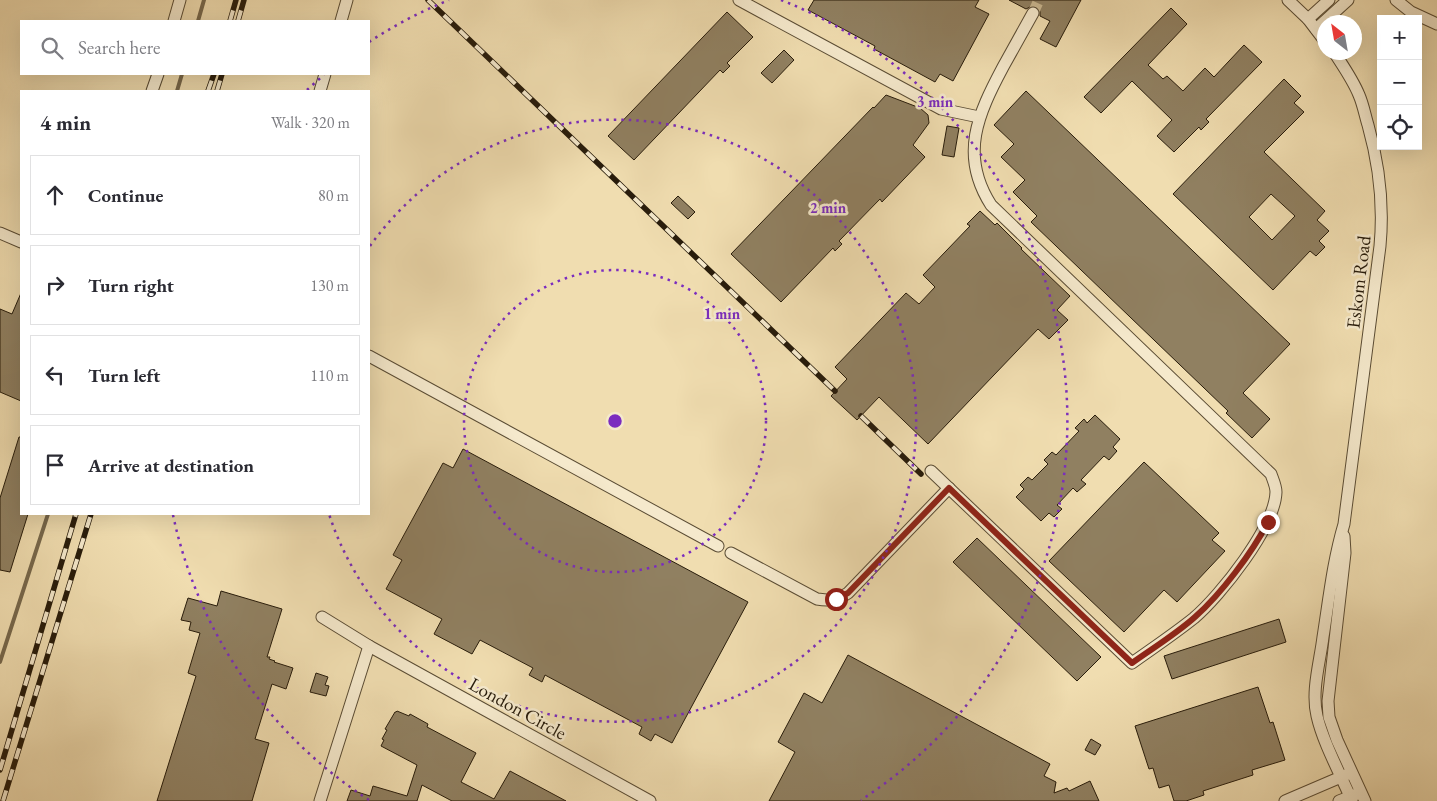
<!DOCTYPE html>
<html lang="en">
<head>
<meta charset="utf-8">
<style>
  :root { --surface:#fff; --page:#f7f7f7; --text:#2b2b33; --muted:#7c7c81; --line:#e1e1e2 }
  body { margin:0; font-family:"EB Garamond",serif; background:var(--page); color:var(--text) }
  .controls { position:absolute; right:15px; top:15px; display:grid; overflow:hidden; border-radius:0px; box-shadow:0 5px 20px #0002 }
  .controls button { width:45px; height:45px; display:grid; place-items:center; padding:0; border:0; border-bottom:1px solid var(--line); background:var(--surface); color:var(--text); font:25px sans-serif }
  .compass { position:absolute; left:1317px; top:15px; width:45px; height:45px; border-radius:50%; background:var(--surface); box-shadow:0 5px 20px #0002; rotate:329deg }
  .stop { position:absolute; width:15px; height:15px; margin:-11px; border:4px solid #8f2418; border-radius:50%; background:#fff }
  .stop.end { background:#8f2418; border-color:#fff; box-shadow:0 1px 5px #0008 }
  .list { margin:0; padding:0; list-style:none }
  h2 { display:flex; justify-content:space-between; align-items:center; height:65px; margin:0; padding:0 20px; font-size:21px }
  h2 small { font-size:16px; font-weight:400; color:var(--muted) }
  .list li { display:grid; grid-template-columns:32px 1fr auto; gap:15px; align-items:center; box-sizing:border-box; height:80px; margin:0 10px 10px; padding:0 10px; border:1px solid var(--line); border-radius:0px }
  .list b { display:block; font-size:19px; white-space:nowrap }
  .list em { font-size:16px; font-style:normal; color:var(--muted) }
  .icon { flex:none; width:28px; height:28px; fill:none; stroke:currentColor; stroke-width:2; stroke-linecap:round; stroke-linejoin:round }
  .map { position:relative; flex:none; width:1437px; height:801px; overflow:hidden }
  .search { position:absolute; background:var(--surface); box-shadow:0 5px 20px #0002; left:20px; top:20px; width:350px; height:55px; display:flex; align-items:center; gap:12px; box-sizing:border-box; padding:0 18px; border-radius:0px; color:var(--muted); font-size:19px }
  .panel { position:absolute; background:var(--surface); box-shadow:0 5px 20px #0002; left:20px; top:90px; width:350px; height:425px; border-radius:0px }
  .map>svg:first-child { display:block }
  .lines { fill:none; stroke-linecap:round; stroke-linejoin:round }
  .stream { stroke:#77684c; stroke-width:4 }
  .building { fill:#908061; stroke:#281c0b; fill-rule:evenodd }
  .street-tunnel { stroke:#c8b68f; stroke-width:11; stroke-dasharray:11 5.5; stroke-linecap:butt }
  .street-casing { stroke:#5a4c34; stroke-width:13 }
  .street { stroke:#f5e9cc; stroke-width:11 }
  .rail-casing { stroke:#281c0b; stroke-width:5.5 }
  .rail { stroke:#f5e9cc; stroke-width:4; stroke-dasharray:11; stroke-linecap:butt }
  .route { stroke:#8f2418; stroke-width:6 }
  .ring { fill:none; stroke:#7b2cbf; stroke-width:2.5; stroke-dasharray:2.5 5 }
  .labels { text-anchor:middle; stroke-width:5; stroke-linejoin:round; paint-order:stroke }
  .street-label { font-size:19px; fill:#281c0b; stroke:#f5e9cc }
  .centre { fill:#7b2cbf; stroke:#f5e9cc; stroke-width:2.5 }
  .ring-label { font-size:15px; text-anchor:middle; font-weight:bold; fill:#7b2cbf; stroke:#f5e9cc; stroke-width:5; stroke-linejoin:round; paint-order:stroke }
</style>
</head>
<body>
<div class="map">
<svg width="1437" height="801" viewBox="0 0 1437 801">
  <rect width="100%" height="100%" fill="#f0ddb0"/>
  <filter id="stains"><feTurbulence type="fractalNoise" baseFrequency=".004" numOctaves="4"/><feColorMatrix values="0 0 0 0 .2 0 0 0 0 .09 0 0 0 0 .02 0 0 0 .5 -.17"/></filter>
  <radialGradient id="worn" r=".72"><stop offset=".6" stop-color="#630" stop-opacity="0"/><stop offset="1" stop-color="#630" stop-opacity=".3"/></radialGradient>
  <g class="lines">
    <g class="stream">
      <path d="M 198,21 L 204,0"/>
      <path d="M 177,91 L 182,74"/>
      <path d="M 0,662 L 48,514"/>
    </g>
  </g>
  <g class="building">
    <path d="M 814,0 L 979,0 L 975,7 L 989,14 L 953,81 L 940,74 L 935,82 L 874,49 L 875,46 L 808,10 Z"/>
    <path d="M 1009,0 L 1081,0 L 1056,47 L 1040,39 L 1050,21 L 1040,16 L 1040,12 L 1039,9 L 1032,6 L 1026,9 Z"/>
    <path d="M 1171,8 L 1187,24 L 1148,65 L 1163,79 L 1167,76 L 1183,91 L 1205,68 L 1214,77 L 1244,45 L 1262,62 L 1206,119 L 1209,122 L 1201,130 L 1199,127 L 1174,152 L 1157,136 L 1172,120 L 1132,81 L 1101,113 L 1084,97 Z"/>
    <path d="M 727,12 L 753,37 L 727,63 L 730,66 L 723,73 L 720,70 L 634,160 L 608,136 Z"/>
    <path d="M 784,50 L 794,60 L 772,83 L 761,73 Z"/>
    <path d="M 1284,79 L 1301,96 L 1294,103 L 1304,112 L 1264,152 L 1325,211 L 1317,220 L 1329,231 L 1319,241 L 1325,247 L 1316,256 L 1310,251 L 1273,290 L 1173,194 ZM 1271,194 L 1295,216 L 1272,240 L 1249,217 Z"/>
    <path d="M 1026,91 L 1290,344 L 1243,393 L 1270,419 L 1252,438 L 1226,413 L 1228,411 L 1031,222 L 1037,216 L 1013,192 L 1025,180 L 1001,157 L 1014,144 L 994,125 Z"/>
    <path d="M 886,95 L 920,108 L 928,115 L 929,123 L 913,145 L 925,157 L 882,202 L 880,199 L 839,241 L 842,244 L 835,251 L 833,248 L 781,302 L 731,254 L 873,107 L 874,108 Z"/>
    <path d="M 947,126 L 959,128 L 954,157 L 942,155 Z"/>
    <path d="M 678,196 L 695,212 L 688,219 L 671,203 Z"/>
    <path d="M 980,211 L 995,225 L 997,223 L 1022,248 L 1021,249 L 1070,296 L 1057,310 L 1068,320 L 1049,339 L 1038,329 L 928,444 L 879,397 L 857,420 L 831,396 L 847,379 L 835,367 L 906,293 L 919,304 L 935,287 L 923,275 L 970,226 L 967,224 Z"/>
    <path d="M 21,293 L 21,401 L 0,392 L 0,309 L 12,314 Z"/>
    <path d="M 1095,415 L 1120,439 L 1113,447 L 1117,451 L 1109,460 L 1104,456 L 1081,480 L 1086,484 L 1077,492 L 1073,488 L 1057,505 L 1062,509 L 1054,517 L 1049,513 L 1041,521 L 1016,497 L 1024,489 L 1020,485 L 1028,477 L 1032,480 L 1048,464 L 1044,460 L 1052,452 L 1056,455 L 1079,431 L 1075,428 L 1084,419 L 1087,423 Z"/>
    <path d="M 19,437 L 21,437 L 21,514 L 28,514 L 10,572 L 0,570 L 0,498 Z"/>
    <path d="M 463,449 L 748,602 L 672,743 L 655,734 L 651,741 L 639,734 L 642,727 L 545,675 L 542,682 L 529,675 L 533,668 L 480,640 L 472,654 L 434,634 L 442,619 L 386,589 L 402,560 L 393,555 L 443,463 L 453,468 Z"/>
    <path d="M 1144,462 L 1219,533 L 1212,540 L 1225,551 L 1177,602 L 1164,590 L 1124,632 L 1049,561 Z"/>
    <path d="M 977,538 L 1101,657 L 1077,681 L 953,562 Z"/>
    <path d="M 221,591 L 282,609 L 267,657 L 270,657 L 269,659 L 275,661 L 274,662 L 293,668 L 286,689 L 272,684 L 255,739 L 269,743 L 252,801 L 157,801 L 196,676 L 188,673 L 200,633 L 189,630 L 191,622 L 181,620 L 188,598 L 217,606 Z"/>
    <path d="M 1279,619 L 1286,642 L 1172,679 L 1164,656 Z"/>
    <path d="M 848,655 L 1050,764 L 1044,776 L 1056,782 L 1054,793 L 1067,788 L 1069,791 L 1090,781 L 1099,801 L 769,801 L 795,752 L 778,742 L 804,693 L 822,703 Z"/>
    <path d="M 316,673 L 328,677 L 325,685 L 329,686 L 326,696 L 310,692 Z"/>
    <path d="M 1258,687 L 1270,723 L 1273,722 L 1285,760 L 1252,770 L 1253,775 L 1203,791 L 1204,795 L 1186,801 L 1174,801 L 1169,785 L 1159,788 L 1153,768 L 1149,769 L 1135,726 Z"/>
    <path d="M 397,711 L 409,716 L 410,714 L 428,724 L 427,727 L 476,753 L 461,782 L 494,799 L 510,771 L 566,801 L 452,801 L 422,785 L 417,801 L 347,801 L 351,790 L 370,796 L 373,786 L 407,796 L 417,765 L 381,746 L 384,740 L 382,739 L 387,730 L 385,729 L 395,712 L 396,712 Z"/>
    <path d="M 1091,739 L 1101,745 L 1095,755 L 1085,750 Z"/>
  </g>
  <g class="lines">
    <path class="street-tunnel" d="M 1033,13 L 1039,0"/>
    <g class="street-casing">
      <g id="street">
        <path d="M 739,0 L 941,109 L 979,117"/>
        <path d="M 1288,0 L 1308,19 L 1324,40"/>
        <path d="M 1396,0 L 1411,12 L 1437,24"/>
        <path d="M 1308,19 L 1329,0"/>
        <path d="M 174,21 L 180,0"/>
        <path d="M 341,21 L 347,0"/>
        <path d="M 1316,29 L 1348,0"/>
        <path d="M 1334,52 C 1343,66 1353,80 1359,95 C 1363,104 1365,115 1368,125 C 1379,164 1384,204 1380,246 L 1344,524 C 1333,561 1329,599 1323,637 C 1320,662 1311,691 1317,716 C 1323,743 1341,775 1352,801"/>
        <path d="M 152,91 L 158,74"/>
        <path d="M 320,91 L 325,74"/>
        <path d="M 0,233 L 21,242"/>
        <path d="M 369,356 L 718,546"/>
        <path d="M 931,471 L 1132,663 C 1153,648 1174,634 1194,618 C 1220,596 1275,527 1276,492 C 1276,486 1273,480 1271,474 L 991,205 C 959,155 978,114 1003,67 C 1013,49 1023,31 1033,13"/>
        <path d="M 1344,536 L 1345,553 L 1328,701 L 1329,717 L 1337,740 L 1365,801"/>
        <path d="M 731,553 L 817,599 C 829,601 838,600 848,593 L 949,488"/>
        <path d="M 322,617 L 369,646 L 650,801"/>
        <path d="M 320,801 L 369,646"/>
        <path d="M 1285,801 L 1348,774"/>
        <path d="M 1339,801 L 1357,794"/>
      </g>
    </g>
    <use href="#street" class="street"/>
    <g class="rail-casing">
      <g id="rail">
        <path d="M 428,0 L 835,391"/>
        <path d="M 230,21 L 236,0"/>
        <path d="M 238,21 L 244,0"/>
        <path d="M 208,91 L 214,74"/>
        <path d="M 217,91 L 222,74"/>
        <path d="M 861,416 L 921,474"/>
        <path d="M 0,770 L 76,514"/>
        <path d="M 3,801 L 91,514"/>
      </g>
    </g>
    <use href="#rail" class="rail"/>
  </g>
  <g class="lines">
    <path class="route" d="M 836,599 L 848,593 L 949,488 L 1132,663 C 1153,648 1176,634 1195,617 C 1221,594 1252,553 1268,522"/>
  </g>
  <g class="ring">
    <circle cx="615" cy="421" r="151"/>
    <path d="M370 246A301 301 0 1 1 329 514"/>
    <path d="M369 800A452 452 0 0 1 173 515M307 90A452 452 0 0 1 324 75M369 42A452 452 0 0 1 449 0M781 0A452 452 0 0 1 861 800"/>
  </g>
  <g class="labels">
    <g class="street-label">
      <text transform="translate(1358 282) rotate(-83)" y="7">Eskom Road</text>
      <text transform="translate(518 708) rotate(29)" y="7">London Circle</text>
    </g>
  </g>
  <circle cx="615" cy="421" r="8" class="centre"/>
  <g class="ring-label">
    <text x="935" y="107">3 min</text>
    <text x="828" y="213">2 min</text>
    <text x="722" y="319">1 min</text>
  </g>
  <rect width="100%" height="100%" filter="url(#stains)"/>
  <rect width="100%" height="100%" fill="url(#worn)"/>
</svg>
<div class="controls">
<button>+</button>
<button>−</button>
<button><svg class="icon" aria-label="locate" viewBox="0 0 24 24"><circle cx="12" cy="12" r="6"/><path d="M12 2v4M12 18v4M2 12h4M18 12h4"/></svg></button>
</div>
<svg class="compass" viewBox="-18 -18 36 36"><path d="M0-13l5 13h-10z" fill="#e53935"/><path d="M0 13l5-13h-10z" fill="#7c7c81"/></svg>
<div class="stop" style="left:836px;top:599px"></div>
<div class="stop end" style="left:1268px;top:522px"></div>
<div class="search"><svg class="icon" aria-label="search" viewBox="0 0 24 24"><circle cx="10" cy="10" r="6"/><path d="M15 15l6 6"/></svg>Search here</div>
<section class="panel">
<h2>4 min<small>Walk · 320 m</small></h2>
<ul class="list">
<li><svg class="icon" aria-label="ahead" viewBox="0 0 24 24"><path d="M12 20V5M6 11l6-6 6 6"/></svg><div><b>Continue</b></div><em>80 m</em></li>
<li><svg class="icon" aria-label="right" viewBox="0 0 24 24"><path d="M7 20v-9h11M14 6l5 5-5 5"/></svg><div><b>Turn right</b></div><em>130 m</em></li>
<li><svg class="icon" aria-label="left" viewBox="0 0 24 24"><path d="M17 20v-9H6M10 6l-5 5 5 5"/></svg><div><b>Turn left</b></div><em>110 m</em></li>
<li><svg class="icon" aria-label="arrive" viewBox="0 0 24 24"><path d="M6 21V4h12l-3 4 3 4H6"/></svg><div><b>Arrive at destination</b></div></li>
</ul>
</section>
</div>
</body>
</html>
